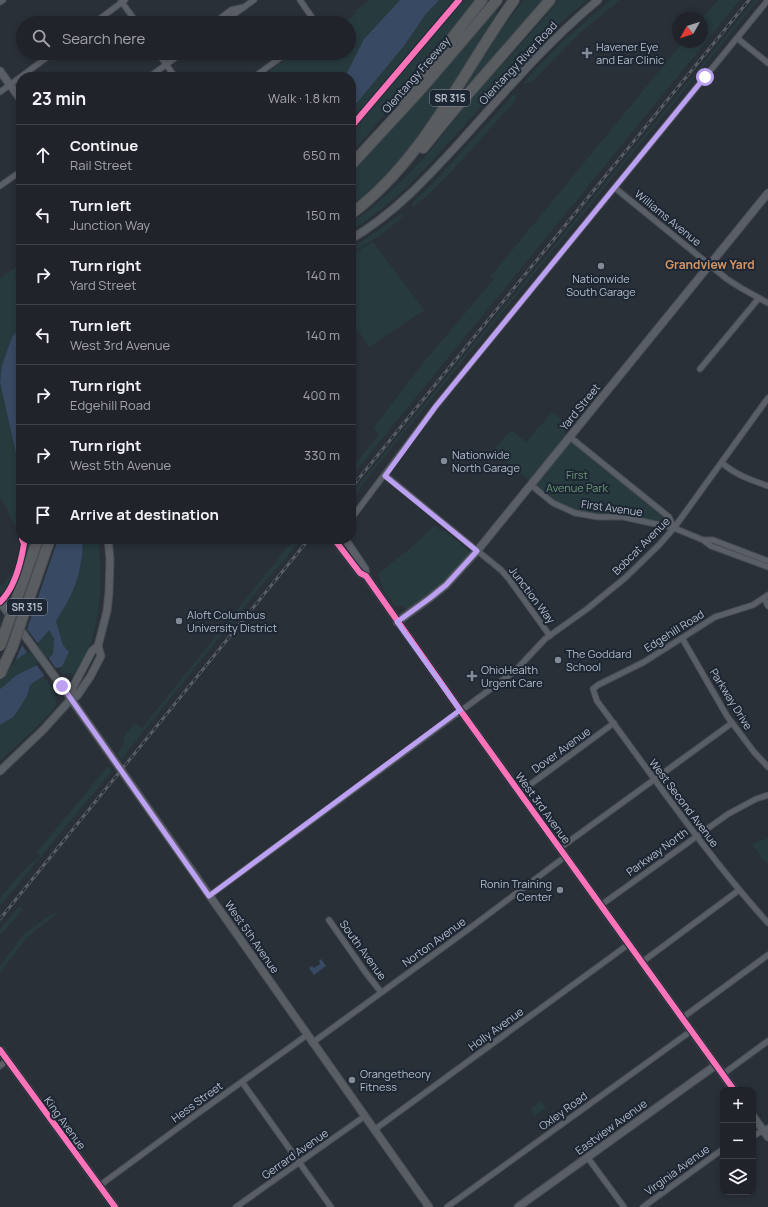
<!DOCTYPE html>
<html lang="en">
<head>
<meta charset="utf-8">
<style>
  :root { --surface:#20242a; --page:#282c32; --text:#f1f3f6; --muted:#a2a4a8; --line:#3d4147 }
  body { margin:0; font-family:Manrope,sans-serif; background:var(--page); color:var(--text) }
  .controls { position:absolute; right:12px; bottom:12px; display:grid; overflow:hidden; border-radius:8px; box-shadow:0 2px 6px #0003 }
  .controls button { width:36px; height:36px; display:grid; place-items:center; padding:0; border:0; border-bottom:1px solid var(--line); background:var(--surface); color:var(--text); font:20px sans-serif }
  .compass { position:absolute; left:672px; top:12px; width:36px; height:36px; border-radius:50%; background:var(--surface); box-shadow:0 2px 6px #0003; rotate:231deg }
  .stop { position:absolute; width:12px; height:12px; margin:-9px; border:3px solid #bca0f2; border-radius:50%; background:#fff }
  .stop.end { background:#bca0f2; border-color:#fff; box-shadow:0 1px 4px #0008 }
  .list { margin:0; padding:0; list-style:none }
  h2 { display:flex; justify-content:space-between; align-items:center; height:52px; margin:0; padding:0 16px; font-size:17px }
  h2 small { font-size:13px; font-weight:400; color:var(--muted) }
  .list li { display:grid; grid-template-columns:26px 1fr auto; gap:12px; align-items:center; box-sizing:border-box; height:60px; padding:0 16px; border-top:1px solid var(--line) }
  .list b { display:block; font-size:15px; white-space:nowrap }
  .list p { margin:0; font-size:13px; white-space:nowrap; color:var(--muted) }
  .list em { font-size:13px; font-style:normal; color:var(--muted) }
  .icon { flex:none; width:22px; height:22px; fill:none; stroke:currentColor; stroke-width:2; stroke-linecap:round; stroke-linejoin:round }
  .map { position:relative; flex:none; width:768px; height:1207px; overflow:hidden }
  .search { position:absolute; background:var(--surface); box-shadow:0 2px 6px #0003; left:16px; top:16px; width:340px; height:44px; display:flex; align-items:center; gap:10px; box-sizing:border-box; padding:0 14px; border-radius:22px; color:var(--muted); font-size:15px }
  .panel { position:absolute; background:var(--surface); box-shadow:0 2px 6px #0003; left:16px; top:72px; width:340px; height:472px; border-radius:16px }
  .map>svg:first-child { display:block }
  .green { fill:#273a3e }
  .water { fill:#384963 }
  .pier { fill:#2a3038 }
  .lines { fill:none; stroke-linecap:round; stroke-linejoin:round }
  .minor-casing { stroke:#484c53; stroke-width:7 }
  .tertiary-casing { stroke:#484c53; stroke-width:9 }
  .secondary-casing { stroke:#484c53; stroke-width:9 }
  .motorway-casing { stroke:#474c53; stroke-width:12 }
  .minor { stroke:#5a5e66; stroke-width:5 }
  .tertiary { stroke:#5a5e66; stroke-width:7 }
  .secondary { stroke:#595d64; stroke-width:7 }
  .motorway { stroke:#5a5d60; stroke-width:10 }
  .rail-casing { stroke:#595d64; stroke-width:3 }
  .rail { stroke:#1d2633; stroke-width:1.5; stroke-dasharray:4.5; stroke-linecap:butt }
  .motorway-bridge-casing { stroke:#474c53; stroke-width:12; stroke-linecap:butt }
  .motorway-bridge { stroke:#5a5d60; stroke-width:10 }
  .cycleway-casing { stroke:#1d2633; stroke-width:8 }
  .cycleway { stroke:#fb73b8; stroke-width:6 }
  .route { stroke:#bca0f2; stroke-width:5 }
  .poi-dot { fill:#848b96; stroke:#1d2633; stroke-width:1.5 }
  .labels { text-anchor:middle; stroke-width:4; stroke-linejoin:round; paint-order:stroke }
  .shield { fill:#1d2633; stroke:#878f9c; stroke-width:1 }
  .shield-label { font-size:10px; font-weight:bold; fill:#b4bcc9 }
  .poi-label { font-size:11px; fill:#b4bcc9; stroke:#1d2633; text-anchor:start }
  .street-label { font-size:11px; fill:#b4bcc9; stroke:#1d2633 }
  .park-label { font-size:11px; fill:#6b9a76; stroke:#1d2633 }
  .neighbourhood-label { font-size:12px; font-weight:bold; fill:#d59563; stroke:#1d2633 }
</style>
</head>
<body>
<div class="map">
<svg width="768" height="1207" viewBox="0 0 768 1207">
  <rect width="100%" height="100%" fill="#2a3038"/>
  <g class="green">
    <path d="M 370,0 L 400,0 L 364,39 L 345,77 L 266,77 L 265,75 L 293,53 L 349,53 L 349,23 L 344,23 L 357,13 L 355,11 Z"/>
    <path d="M 439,0 L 454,0 L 351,122 L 351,110 L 352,108 L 404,46 L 425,15 Z"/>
    <path d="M 461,0 L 476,0 L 433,57 L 351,154 L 351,128 Z"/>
    <path d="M 524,0 L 545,0 L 474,80 L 466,87 L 464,85 C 482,56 501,27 524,0 Z"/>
    <path d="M 558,0 L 587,0 C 537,41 495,92 452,139 C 419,175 393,205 351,230 L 351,223 C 379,203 406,179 428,153 C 443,136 456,116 471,99 C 500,66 532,35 558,0 Z"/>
    <path d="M 610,0 L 620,0 L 580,33 L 534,80 L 524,84 L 533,72 L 562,42 Z"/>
    <path d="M 718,0 L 740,0 L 351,477 L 351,469 L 379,435 L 374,427 L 424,362 L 493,280 L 491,276 L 683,42 L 702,42 L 702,19 Z"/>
    <path d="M 755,0 L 758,0 L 368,477 L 351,502 L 351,494 Z"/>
    <path d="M 495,10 L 497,13 C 465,65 436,120 396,166 C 382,182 367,195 351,208 L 351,173 L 380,142 L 458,52 Z"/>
    <path d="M 517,93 L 514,102 L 451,172 L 429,194 L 412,208 L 413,202 L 435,181 L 512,96 Z"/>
    <path d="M 402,214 L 404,215 L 403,216 C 388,231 369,243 351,253 L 351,248 L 378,231 L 399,215 Z"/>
    <path d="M 373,242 L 424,310 L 371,346 L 369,346 L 351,321 L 351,255 Z"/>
    <path d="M 21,263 L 21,326 L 12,337 L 2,365 L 0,382 L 21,476 L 21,537 L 0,497 L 0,279 Z"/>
    <path d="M 552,412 L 569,426 L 564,432 L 669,517 L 674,528 L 623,517 L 598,517 L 565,509 L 493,451 L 511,430 L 526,442 Z"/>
    <path d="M 434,526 L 443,532 L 445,531 L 468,550 L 470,554 L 440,586 L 407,610 L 404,606 L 395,606 L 384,591 L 378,574 L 413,546 Z"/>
    <path d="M 22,539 L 32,539 L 9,605 L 0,593 L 0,586 C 14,576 18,559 24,544 Z"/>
    <path d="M 83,539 L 98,539 C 103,578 101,616 87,654 C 84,661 80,673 72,675 L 71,673 L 64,674 L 60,672 L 69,652 L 63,645 L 56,621 C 74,593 82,573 83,539 Z"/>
    <path d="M 294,539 L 302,539 L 257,591 L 127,752 L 122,760 L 117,754 L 123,745 L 125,735 L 135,723 L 142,728 Z"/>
    <path d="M 49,630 L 54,639 L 53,654 C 43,664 29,668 17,675 C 11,679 6,685 0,689 L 0,670 C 19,659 36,647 49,630 Z"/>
    <path d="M 44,677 C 50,685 57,694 56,704 C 56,711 8,753 0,761 L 0,725 C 16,717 25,702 30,685 Z"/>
    <path d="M 108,766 L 112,771 L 0,906 L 0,898 L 20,874 L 40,856 L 37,852 Z"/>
    <path d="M 768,838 L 768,863 L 763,860 L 752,844 Z"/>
    <path d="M 19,906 L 23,909 L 0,936 L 0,929 Z"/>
    <path d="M 58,913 L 27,937 L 0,973 L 0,966 L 24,934 L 52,914 Z"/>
    <path d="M 541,1101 L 546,1108 L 535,1116 L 530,1109 Z"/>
  </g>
  <g class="water">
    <path d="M 400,0 L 439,0 L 425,15 L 404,46 L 351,110 L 351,77 L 345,77 L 364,39 Z"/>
    <path d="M 21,326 L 21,476 L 0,382 L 2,365 L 12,337 Z"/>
    <path d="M 42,539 L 83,539 C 82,573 75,592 56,621 L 63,645 L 69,652 L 62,667 L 56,668 L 30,685 L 27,696 L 19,709 L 13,717 L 0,725 L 0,689 C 6,685 11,679 17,675 C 29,668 43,664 53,654 L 54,639 L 49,630 C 36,648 18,659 0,670 L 0,629 L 8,624 L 19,614 L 43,565 Z"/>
    <path d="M 321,959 L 326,966 L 314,975 L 309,968 L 312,966 L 314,968 L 320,964 L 319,961 Z"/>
  </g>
  <g class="pier">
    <path d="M 40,539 L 58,539 L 27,629 L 39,645 L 28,654 L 22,645 L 14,664 L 0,672 L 0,631 L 7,622 L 18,613 L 29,595 L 44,549 Z"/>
    <path d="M 48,657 L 57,670 L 46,678 L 36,664 Z"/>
  </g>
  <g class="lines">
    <g class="minor-casing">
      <g id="minor">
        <path d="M 300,0 L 316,23"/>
        <path d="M 121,1 L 137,23"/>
        <path d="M 0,2 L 3,0"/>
        <path d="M 94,23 L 125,0"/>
        <path d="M 214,23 L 231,10 L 244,7"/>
        <path d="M 222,23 L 254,0"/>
        <path d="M 737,38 L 768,63"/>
        <path d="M 158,53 L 175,77"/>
        <path d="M 149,77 L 182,53"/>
        <path d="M 254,77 L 287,53"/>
        <path d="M 0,92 L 53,53"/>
        <path d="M 0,186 L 21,171"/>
        <path d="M 615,188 L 727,279 L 741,288 L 768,303"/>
        <path d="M 700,369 L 759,298"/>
        <path d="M 570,437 L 669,517 L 674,528"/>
        <path d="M 722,463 C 736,475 751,480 768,486"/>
        <path d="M 385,475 L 501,570 L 509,579 L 550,636"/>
        <path d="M 531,485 L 553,503 L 575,513 L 598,517 L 623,517 L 674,528 L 703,540 L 711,546 L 768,567"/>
        <path d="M 351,519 L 436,406 L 768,0"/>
        <path d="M 704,540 L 713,540 L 768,561"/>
        <path d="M 768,595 L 753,605 L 715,617 L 644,662 L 598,685 L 593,689 L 597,701 C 653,776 705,853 768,923"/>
        <path d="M 764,598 L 768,606"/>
        <path d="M 682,638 L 727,716 L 754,752 L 768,767"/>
        <path d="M 520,792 L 614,723"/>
        <path d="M 560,848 L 732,723"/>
        <path d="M 209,896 L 515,671 L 545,639 L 587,609 L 625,578 L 659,545 L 674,528 L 768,398"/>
        <path d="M 601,905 L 728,814 L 756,799 L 768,795"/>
        <path d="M 329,920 L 366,973 L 381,992"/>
        <path d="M 642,962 L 739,890"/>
        <path d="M 682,1018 L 768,955"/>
        <path d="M 312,1043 L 466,931 L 566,856"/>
        <path d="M 0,1066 L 7,1060"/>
        <path d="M 723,1074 L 768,1041"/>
        <path d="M 242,1082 L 331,1207"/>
        <path d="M 374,1130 L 629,944"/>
        <path d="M 753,1136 L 768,1128"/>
        <path d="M 588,1158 L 624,1207"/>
        <path d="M 99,1186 L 197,1114 L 307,1035"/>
        <path d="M 236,1207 L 365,1116"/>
        <path d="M 447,1207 L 691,1031"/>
        <path d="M 643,1207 L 723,1149"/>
      </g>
    </g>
    <g class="tertiary-casing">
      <g id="tertiary">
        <path d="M 0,71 L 21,100"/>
        <path d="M 334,539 L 360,573 L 366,576 L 460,710 L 734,1090"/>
        <path d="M 345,539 L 365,569 L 366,576"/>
        <path d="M 397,622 L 430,598 L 446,585 L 477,551 L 768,193"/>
        <path d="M 0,1050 L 115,1207"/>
        <path d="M 753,1116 L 768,1137"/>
        <path d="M 518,1207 L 716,1065"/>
      </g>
    </g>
    <g class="secondary-casing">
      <g id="secondary">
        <path d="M 351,239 C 394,214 427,178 460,142 C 504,93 547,42 598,0"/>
        <path d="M 0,602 L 71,699 L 429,1207"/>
        <path d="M 71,699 L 73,687 L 92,651 L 98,646"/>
        <path d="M 0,771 L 43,730 L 71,699 L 77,696 L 90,677 L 101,656 L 98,646 L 107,611 L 109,592 L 110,559 L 108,539"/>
      </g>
    </g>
    <g class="motorway-casing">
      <g id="motorway">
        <path d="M 403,100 L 482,0"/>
        <path d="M 423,148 L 454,110 L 550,0"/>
        <path d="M 351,165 L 422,88 L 497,0"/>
        <path d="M 351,214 C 424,160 462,72 514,0"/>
      </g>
    </g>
    <use href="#minor" class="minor"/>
    <use href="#tertiary" class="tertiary"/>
    <use href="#secondary" class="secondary"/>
    <use href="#motorway" class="motorway"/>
    <g class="rail-casing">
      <g id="rail">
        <path d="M 351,488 L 749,0"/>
        <path d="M 0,919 L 309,539"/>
      </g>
    </g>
    <use href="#rail" class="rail"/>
    <g class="motorway-bridge-casing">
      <g id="motorway-bridge">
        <path d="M 0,646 L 38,539"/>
        <path d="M 0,674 L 12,648 L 50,539"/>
      </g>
    </g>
    <use href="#motorway-bridge" class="motorway-bridge"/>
    <g class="cycleway-casing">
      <g id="cycleway">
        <path d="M 351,127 L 459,0"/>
        <path d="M 334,539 L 360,573 L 366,576 L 460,710 L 734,1090"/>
        <path d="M 0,602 C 14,589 21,562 24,544 L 22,539"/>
        <path d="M 0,1050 L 115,1207"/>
      </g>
    </g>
    <use href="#cycleway" class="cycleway"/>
  </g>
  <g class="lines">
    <path class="route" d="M 62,686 L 209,896 L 460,710 L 397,622 L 430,598 L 446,585 L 477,551 L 385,476 L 436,406 L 705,77"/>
  </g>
  <g class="poi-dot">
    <path d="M585 47h4v4h4v4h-4v4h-4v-4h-4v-4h4z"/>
    <circle cx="601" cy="266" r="4"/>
    <circle cx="444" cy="461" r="4"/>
    <circle cx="179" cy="621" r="4"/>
    <circle cx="558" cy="660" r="4"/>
    <path d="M470 670h4v4h4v4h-4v4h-4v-4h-4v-4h4z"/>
    <circle cx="560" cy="890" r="4"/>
    <circle cx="352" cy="1080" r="4"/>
  </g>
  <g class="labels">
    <g class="shield">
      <rect x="430" y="90" width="40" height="16" rx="3"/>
      <rect x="7" y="599" width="40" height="16" rx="3"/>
    </g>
    <g class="shield-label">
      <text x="450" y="102">SR 315</text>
      <text x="27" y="611">SR 315</text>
    </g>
    <g class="poi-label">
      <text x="596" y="51">Havener Eye<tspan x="596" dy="13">and Ear Clinic</tspan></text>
      <text x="601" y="283" text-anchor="middle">Nationwide<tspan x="601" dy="13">South Garage</tspan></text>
      <text x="452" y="459">Nationwide<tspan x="452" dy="13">North Garage</tspan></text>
      <text x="187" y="619">Aloft Columbus<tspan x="187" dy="13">University District</tspan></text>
      <text x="566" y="658">The Goddard<tspan x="566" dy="13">School</tspan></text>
      <text x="481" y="674">OhioHealth<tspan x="481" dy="13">Urgent Care</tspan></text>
      <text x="552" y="888" text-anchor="end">Ronin Training<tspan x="552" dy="13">Center</tspan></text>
      <text x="360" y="1078">Orangetheory<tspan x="360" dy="13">Fitness</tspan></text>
    </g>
    <g class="street-label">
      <text transform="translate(518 63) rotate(-47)" y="4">Olentangy River Road</text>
      <text transform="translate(416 75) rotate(-49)" y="4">Olentangy Freeway</text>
      <text transform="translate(668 218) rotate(39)" y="4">Williams Avenue</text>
      <text transform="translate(580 407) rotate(-51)" y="4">Yard Street</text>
      <text transform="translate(612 508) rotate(8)" y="4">First Avenue</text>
      <text transform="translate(641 546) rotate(-45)" y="4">Bobcat Avenue</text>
      <text transform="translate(532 595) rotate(53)" y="4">Junction Way</text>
      <text transform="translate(674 631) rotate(-32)" y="4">Edgehill Road</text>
      <text transform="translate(731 699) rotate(58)" y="4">Parkway Drive</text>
      <text transform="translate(561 750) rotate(-36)" y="4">Dover Avenue</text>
      <text transform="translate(684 803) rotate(53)" y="4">West Second Avenue</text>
      <text transform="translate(543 808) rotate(54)" y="4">West 3rd Avenue</text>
      <text transform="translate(657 852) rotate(-36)" y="4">Parkway North</text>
      <text transform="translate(252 937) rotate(55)" y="4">West 5th Avenue</text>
      <text transform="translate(434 942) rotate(-36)" y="4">Norton Avenue</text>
      <text transform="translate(363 950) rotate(54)" y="4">South Avenue</text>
      <text transform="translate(496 1029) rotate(-36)" y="4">Holly Avenue</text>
      <text transform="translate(197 1102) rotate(-36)" y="4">Hess Street</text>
      <text transform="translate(563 1111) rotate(-36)" y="4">Oxley Road</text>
      <text transform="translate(65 1123) rotate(54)" y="4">King Avenue</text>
      <text transform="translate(611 1127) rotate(-36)" y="4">Eastview Avenue</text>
      <text transform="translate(295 1154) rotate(-35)" y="4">Gerrard Avenue</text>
      <text transform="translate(677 1170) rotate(-36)" y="4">Virginia Avenue</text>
    </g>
    <g class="park-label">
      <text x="577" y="479">First<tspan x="577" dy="13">Avenue Park</tspan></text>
    </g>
    <g class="neighbourhood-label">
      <text x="710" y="269">Grandview Yard</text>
    </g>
  </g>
</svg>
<div class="controls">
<button>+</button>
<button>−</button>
<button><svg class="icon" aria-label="layers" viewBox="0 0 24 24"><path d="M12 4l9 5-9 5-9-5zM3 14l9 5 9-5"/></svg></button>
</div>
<svg class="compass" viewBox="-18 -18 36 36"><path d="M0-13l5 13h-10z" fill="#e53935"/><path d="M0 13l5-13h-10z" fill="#a2a4a8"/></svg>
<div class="stop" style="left:705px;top:77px"></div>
<div class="stop end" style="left:62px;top:686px"></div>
<div class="search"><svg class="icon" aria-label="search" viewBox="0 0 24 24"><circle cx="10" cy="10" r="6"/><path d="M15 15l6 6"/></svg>Search here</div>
<section class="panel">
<h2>23 min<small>Walk · 1.8 km</small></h2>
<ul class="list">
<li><svg class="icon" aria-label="ahead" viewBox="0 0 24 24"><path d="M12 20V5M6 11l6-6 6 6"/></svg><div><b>Continue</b><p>Rail Street</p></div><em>650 m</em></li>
<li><svg class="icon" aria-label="left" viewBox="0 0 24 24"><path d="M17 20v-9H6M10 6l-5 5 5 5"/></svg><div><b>Turn left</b><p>Junction Way</p></div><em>150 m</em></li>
<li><svg class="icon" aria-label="right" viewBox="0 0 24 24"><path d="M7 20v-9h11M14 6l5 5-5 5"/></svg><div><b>Turn right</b><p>Yard Street</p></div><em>140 m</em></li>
<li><svg class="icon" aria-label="left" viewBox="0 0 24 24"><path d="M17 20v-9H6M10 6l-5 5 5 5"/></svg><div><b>Turn left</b><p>West 3rd Avenue</p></div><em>140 m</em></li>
<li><svg class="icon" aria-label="right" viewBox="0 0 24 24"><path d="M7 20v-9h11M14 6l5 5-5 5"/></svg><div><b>Turn right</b><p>Edgehill Road</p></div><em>400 m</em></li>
<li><svg class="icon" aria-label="right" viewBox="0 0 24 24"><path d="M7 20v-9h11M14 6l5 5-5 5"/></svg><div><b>Turn right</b><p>West 5th Avenue</p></div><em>330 m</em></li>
<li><svg class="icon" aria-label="arrive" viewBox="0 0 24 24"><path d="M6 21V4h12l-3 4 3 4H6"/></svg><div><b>Arrive at destination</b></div></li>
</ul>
</section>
</div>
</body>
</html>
